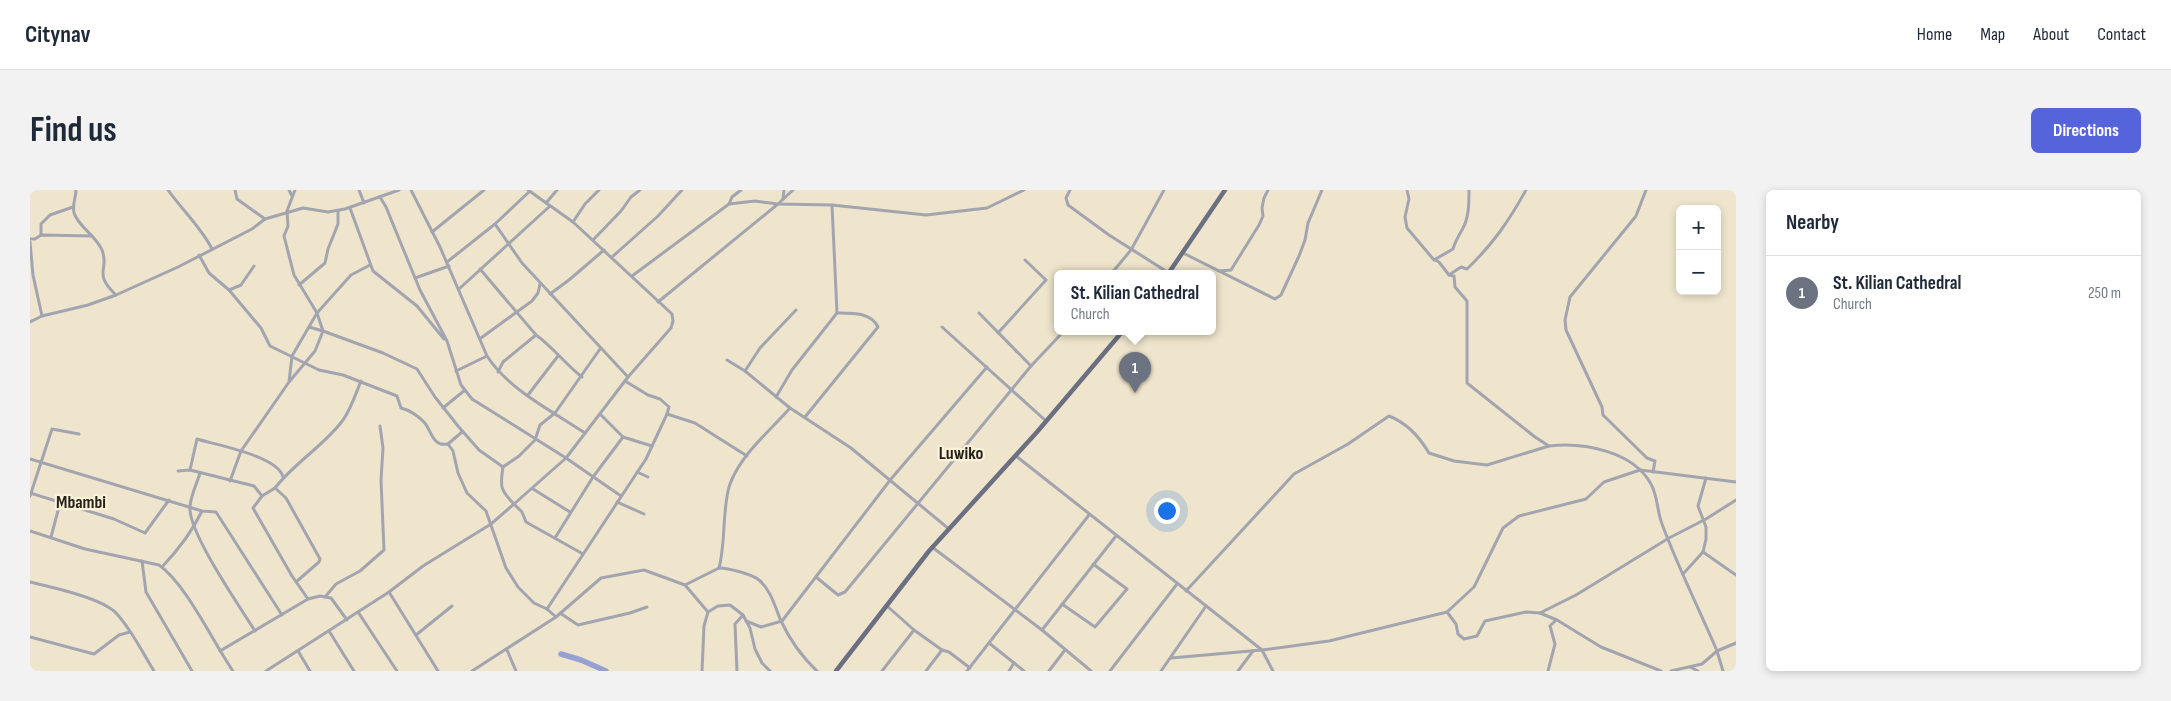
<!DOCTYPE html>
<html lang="en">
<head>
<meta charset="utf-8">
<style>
  :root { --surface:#fff; --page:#f2f2f3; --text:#1f2937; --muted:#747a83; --line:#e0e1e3; --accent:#5564db }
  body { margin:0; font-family:"Sofia Sans Condensed",sans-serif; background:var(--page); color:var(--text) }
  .controls { position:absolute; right:15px; top:15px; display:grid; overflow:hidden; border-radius:8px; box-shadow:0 2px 8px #0003 }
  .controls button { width:45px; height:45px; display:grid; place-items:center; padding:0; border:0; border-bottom:1px solid var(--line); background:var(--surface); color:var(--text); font:25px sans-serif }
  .you { position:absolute; left:1136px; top:320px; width:18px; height:18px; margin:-12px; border:4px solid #fff; border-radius:50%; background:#1a73e8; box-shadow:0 0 0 8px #1a73e833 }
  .badge { display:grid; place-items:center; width:32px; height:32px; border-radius:50%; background:var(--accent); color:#fff; font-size:16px; font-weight:700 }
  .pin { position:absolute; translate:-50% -41px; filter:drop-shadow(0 1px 2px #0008) }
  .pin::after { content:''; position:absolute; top:26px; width:18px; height:15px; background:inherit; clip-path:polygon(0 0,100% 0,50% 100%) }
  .popup { position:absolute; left:1024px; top:80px; width:162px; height:65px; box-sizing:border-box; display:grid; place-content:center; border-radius:8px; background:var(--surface); filter:drop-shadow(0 1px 4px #0005); font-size:16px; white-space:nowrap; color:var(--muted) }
  .popup b { font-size:19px; color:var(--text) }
  .popup::after { content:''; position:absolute; left:50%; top:100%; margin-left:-10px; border:10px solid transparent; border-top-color:var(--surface) }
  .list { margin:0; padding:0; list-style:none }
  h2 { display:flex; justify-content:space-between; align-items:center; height:65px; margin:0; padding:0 20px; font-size:21px }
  h2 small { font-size:16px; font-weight:400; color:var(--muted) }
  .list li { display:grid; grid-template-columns:32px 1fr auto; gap:15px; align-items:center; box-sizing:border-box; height:75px; padding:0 20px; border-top:1px solid var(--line) }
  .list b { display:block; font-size:19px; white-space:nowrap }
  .list p { margin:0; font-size:16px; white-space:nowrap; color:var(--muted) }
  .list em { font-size:16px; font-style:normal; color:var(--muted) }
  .map { position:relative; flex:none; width:1706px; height:481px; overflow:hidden; border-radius:8px }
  header { display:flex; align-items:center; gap:30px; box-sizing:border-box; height:70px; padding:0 25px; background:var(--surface); border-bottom:1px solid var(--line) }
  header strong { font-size:24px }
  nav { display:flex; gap:28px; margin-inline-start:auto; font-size:18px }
  .intro { display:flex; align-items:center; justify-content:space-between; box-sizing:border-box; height:120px; padding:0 30px }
  h1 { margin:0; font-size:35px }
  .button { padding:12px 22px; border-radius:8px; background:var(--accent); color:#fff; font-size:18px; font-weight:700 }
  main { display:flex; gap:30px; padding:0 30px }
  aside { flex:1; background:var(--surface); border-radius:8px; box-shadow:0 2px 8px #0003 }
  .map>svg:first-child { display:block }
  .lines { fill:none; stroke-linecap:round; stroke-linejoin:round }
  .river { stroke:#95a1d2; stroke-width:5.5 }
  .minor { stroke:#a2a5af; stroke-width:3 }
  .major { stroke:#6a6f81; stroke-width:4.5 }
  .labels { text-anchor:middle; stroke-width:4.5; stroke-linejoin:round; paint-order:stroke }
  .quarter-label { font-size:18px; font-weight:bold; fill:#262219; stroke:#fcf2d9 }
</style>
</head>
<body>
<header>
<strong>Citynav</strong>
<nav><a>Home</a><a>Map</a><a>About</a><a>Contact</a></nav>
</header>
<div class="intro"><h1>Find us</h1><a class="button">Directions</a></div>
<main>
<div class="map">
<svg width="1706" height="481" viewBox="0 0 1706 481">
  <rect width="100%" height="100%" fill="#efe5cc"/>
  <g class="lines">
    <path class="river" d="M 531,464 L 551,470 L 576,481"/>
    <g class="minor">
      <path d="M 46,0 C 46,7 42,15 44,23 C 48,36 66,46 72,60 C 80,80 62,82 86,105"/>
      <path d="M 138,0 C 152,20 171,37 182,59"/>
      <path d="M 205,0 L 207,9 L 235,29"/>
      <path d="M 259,0 L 262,6"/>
      <path d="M 329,0 L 334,13"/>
      <path d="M 381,0 L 410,57 L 457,166 C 479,200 522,221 555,243"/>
      <path d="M 498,0 L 543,32 L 642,124 L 643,131 L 641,138 L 598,187 L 536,268 L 484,314 L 492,322 L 496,332 L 553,364"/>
      <path d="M 1040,0 L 1036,8 L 1038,15 L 1079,45 L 1139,83"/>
      <path d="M 1377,0 L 1379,9 L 1375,27 L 1377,38 L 1404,70 L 1423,59 C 1425,52 1428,47 1432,40 C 1439,28 1439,14 1439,0"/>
      <path d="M 1616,0 L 1606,26 L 1540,107 L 1535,130 L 1536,140 L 1572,217 L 1573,225 L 1617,268 L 1625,271 L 1623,282"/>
      <path d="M 350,7 L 356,17 L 390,100 L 417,151 L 431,195 L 442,209 L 536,268 L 591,306"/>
      <path d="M 753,9 L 754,0"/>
      <path d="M 516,13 L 527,0"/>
      <path d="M 699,14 L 702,7 L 711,0"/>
      <path d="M 320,18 L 343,81 L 387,116 L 414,149"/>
      <path d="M 543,32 L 555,14 L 569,0"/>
      <path d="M 465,34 L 492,73 L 598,187"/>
      <path d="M 402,42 L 454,0"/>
      <path d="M 11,45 L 11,34 L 20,25 L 43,17"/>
      <path d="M 0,49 L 5,49 L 11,45 L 62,46"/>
      <path d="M 563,50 L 591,21 L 601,7 L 610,0"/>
      <path d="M 0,52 L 3,85 L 12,126"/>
      <path d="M 1153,63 L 1245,109 L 1251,105 L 1269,66 L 1275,50 L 1278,33 L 1292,0"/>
      <path d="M 169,65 L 179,83 L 199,100 L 231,138 L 240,156 L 289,180 L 313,185 L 367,206 L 371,218 C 379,220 388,226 394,232 C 402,241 402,257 418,254 L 423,261 L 428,283 L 437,303 L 456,321 L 476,378 L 488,397 L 504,413 L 517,419 L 526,427"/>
      <path d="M 582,67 L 628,26 L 652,0"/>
      <path d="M 1405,70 L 1409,72 L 1419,85 L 1431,77 L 1437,79 C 1463,54 1479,31 1496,0"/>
      <path d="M 417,72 L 465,34 L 500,1"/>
      <path d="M 450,79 L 506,145 L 473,172 L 468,182"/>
      <path d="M 1189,81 L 1201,80 L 1229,35 L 1233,26 L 1232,18 L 1234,8 L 1238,0"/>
      <path d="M 1081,84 L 1101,60 L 1134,0"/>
      <path d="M 1419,85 L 1424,86 L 1425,97 L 1437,111 L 1437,193 L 1505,247 L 1519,256"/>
      <path d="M 602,86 L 699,14 L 725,11 L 748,14 L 802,15 L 896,25 L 957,18 L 994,0"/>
      <path d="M 385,88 L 419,76"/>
      <path d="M 269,95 L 295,73 L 298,59 L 308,34 L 308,21"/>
      <path d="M 429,99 L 520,16"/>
      <path d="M 199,100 L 211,95 L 224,76"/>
      <path d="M 520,104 L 539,90 L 574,60"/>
      <path d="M 628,112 L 748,14 L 763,0"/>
      <path d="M 949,123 L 1001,176"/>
      <path d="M 0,132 L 12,126 L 58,115 L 86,105 L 148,77 L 222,39 L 235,29 L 273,18 L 298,22 L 315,19 L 369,0"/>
      <path d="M 912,137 L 1016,231"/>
      <path d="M 968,143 L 1016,90 L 995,70"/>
      <path d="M 506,145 C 523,157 535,174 552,187"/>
      <path d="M 451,148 L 502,111 L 508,103 L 510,94"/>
      <path d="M 697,170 L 715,181 L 760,218 L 821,258 L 919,339"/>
      <path d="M 426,181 L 457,166"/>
      <path d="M 715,181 L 730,158 L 766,120"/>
      <path d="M 259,192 L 262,166 L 287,123 L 264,85 L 254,46 L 258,36 L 257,21 L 265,0"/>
      <path d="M 498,205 L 528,166"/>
      <path d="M 746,207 L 762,180 L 807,123 L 802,15"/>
      <path d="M 413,218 L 435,200"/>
      <path d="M 637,224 L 665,233 L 717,266"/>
      <path d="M 775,227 L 848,137 C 841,122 822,123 807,123"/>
      <path d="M 593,247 L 622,256"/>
      <path d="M 418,254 L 432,242"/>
      <path d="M 986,266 L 1232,460 L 1299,451 L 1417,422 L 1444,397 L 1473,338 L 1489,326 L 1556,309 L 1574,292 L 1610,280 L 1706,292"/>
      <path d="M 0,269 L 172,321 L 186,322 L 252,425"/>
      <path d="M 473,277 L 489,266 L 505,250 L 510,235 L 525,223 L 570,159"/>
      <path d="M 160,280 L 167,249 C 186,255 248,266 253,287"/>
      <path d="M 148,281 L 160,280 L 224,296 L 232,306"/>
      <path d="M 607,282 L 618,287"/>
      <path d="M 170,283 C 167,293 161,305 160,316 C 157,341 210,417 225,441"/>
      <path d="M 200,291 L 211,261 L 259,192 L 285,161 L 293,141 L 279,137"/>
      <path d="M 245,298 C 265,272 294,256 313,230 C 321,219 326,203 331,191"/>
      <path d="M 503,299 L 540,322"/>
      <path d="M 0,303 L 84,329 L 115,343 L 139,310"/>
      <path d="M 0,306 L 22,239 L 49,244"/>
      <path d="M 587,312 L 614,324"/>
      <path d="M 0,341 L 55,359 L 129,375 C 156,394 183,452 203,481"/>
      <path d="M 21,347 L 30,313"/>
      <path d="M 525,348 L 563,287 L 593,247 L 570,224"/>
      <path d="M 902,357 L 1012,440 L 1061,481"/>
      <path d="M 1673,362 L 1676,349 L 1676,337 L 1668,316 L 1676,288"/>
      <path d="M 112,371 L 116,402 L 162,481"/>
      <path d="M 132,377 C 148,360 162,342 172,321"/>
      <path d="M 689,378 C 698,378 722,384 729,390 C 741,400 745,417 751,431 C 760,450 772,467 787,481"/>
      <path d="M 1653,384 L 1673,362 L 1706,385"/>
      <path d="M 786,387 L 808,405 L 815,402 L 1001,176 L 1033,142"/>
      <path d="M 0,392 C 21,397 72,408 86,423 C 102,440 112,462 124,481"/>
      <path d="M 266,392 L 289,372 L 290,369 L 256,308 L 245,298 L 232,306 L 223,318 L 262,386 L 278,409"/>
      <path d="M 655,395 L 689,378 C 696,352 692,316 700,294 C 711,264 740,241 760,218"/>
      <path d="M 1156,401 L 1264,284 L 1318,254 L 1359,226 C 1377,233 1389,246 1399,263 L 1424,271 L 1457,275 L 1519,256 C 1553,252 1603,261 1621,294 C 1628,307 1627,321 1632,334 C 1648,377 1669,419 1687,461 L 1693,481"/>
      <path d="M 359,402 L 408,481"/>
      <path d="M 295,407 L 306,394 L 330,381 L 354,360 L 351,290 L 353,258 L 350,236"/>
      <path d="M 1032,414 L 1065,437 L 1097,399 L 1063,374"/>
      <path d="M 857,416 L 884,440 L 912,460 L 919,462 L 940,478"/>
      <path d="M 517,419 L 616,269 L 637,224 L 639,217 L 630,209 L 618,205 L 595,191"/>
      <path d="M 328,422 L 367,481"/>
      <path d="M 1417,422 L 1426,434 L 1428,444 L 1434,449 L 1447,446 L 1455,431 L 1496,422 L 1510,423 L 1546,405 L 1639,348 L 1676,329 L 1706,310"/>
      <path d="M 530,423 L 548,435 L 600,423 L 617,417"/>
      <path d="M 1510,423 L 1527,430 L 1571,457 L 1631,481"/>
      <path d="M 716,431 L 731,437 L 752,431 L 861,289 L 957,177"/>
      <path d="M 1012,440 L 1086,346"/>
      <path d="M 299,441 L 324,481"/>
      <path d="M 386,445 L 422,416"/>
      <path d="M 0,447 L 64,464 L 89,445 L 100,442"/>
      <path d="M 959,453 L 994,481"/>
      <path d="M 477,460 L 486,481"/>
      <path d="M 190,461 L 278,409 L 290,406 L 301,408 L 317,430"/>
      <path d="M 268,461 L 280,481"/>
      <path d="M 1141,468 L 1232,460 L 1243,481"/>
      <path d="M 1660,477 L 1668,481"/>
      <path d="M 236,481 L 359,402 L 393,376 L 461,334 L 484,314 C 470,300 470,296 473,277 L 449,260 L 428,236 L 405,207 L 387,179 L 353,163 L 293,141 L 287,123 L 321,85 L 340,75"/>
      <path d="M 442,481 L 526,427 L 571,388 L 614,380 L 655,395 L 678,422"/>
      <path d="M 672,481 L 674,436 L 678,422 L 688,416 L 700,415 L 713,425 L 720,438 L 725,459 L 732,473 L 740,481"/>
      <path d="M 707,481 L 705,434 L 713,425"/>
      <path d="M 852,481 L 884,440"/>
      <path d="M 896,481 L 912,460"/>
      <path d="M 937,481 L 1059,325"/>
      <path d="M 979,481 L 984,473"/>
      <path d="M 1019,481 L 1035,460"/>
      <path d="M 1080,481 L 1147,394"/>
      <path d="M 1131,481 L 1176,416"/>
      <path d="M 1208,481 L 1223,461"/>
      <path d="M 1518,481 L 1525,454 L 1520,436 L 1526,430"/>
      <path d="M 1641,481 L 1672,474 L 1687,461 L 1706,453"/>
    </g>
    <g class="major">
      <path d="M 1138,84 L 1195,0"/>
      <path d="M 806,481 L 899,361 L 1007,242 L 1092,142"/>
    </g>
  </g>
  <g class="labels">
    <g class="quarter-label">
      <text x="931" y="269">Luwiko</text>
      <text x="51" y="318">Mbambi</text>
    </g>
  </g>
</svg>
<div class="controls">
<button>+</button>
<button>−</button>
</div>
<div class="you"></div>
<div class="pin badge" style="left:1105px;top:203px;background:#6b7280">1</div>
<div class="popup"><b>St. Kilian Cathedral</b>Church</div>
</div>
<aside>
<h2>Nearby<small></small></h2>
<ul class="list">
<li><span class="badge" style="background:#6b7280">1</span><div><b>St. Kilian Cathedral</b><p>Church</p></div><em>250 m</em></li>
</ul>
</aside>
</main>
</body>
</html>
